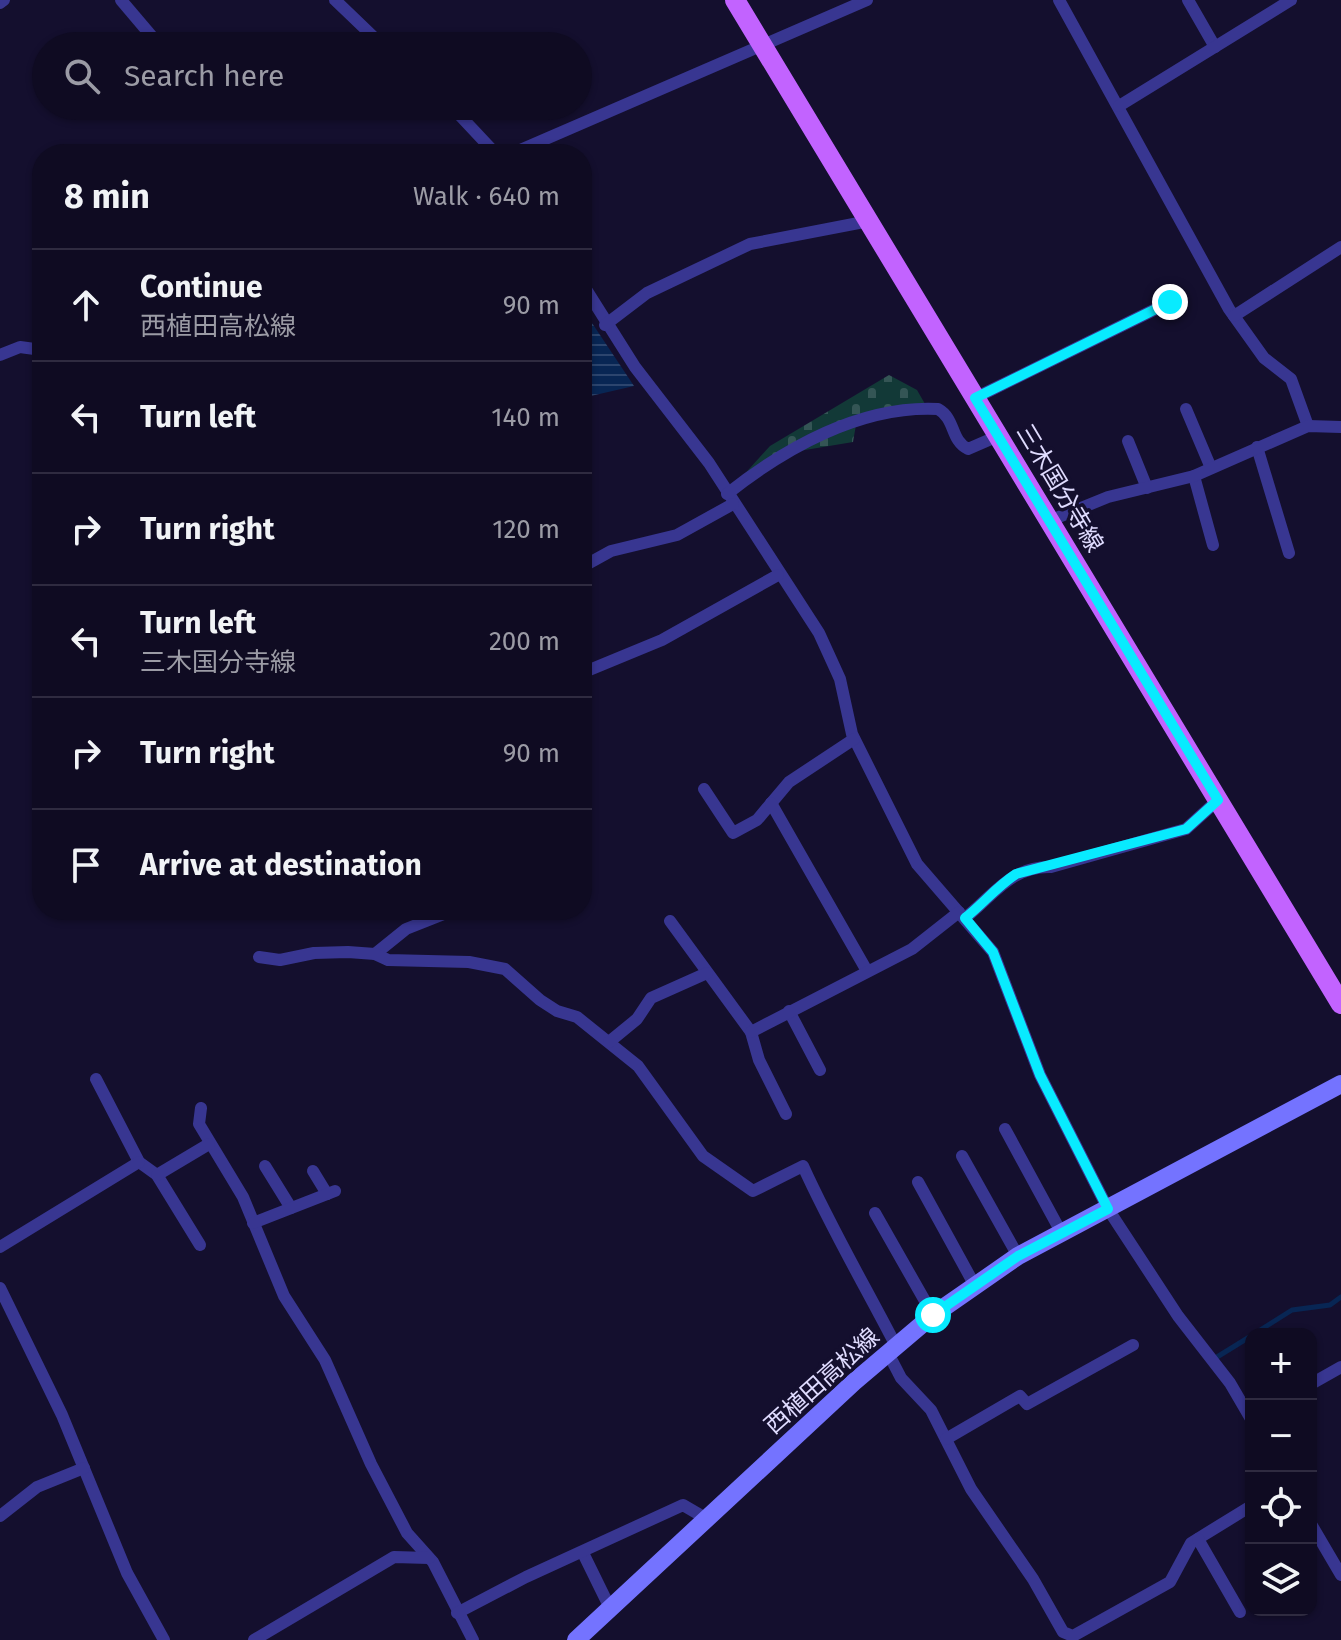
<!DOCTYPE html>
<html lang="en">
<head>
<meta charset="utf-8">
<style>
  :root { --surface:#0f0b22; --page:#18142a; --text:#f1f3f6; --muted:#9b9ba5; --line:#2f2b40 }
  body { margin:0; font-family:"Fira Sans","Noto Sans JP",sans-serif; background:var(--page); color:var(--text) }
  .controls { position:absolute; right:24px; bottom:24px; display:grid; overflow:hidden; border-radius:16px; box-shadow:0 2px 6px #0004 }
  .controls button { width:72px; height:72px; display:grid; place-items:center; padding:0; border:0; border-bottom:2px solid var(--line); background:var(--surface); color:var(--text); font:40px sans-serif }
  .stop { position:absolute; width:24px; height:24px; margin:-18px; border:6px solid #08ebff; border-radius:50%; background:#fff }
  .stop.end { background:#08ebff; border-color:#fff; box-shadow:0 2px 8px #0008 }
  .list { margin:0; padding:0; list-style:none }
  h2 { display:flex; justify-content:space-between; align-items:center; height:104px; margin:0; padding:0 32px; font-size:34px }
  h2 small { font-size:26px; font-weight:400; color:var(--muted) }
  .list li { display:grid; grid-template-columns:52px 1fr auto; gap:24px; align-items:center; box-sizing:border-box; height:112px; padding:0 32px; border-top:2px solid var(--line) }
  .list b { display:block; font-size:30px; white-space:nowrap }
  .list p { margin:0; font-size:26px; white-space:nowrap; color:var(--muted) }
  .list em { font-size:26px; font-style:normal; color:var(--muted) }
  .icon { flex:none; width:44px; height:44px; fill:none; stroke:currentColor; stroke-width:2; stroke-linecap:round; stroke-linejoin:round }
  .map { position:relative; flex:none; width:1341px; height:1640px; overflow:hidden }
  .search { position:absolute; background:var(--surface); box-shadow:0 2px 6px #0004; left:32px; top:32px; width:560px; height:88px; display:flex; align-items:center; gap:20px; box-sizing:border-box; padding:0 28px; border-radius:44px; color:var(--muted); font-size:30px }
  .panel { position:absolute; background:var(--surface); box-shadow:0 2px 6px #0004; left:32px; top:144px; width:560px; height:776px; border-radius:32px }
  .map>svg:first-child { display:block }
  .cemetery { fill:url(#cemetery-stones) }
  .water { fill:url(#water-rules) }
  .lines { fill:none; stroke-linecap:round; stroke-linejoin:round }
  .stream { stroke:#082654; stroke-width:5 }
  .street { stroke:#383691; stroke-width:12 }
  .secondary { stroke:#7473ff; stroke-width:18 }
  .primary { stroke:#c263ff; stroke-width:20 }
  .route { stroke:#08ebff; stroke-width:10 }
  .labels { text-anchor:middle; stroke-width:7; stroke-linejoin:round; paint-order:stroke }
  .street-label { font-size:24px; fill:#e0dcff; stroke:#140f2e }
</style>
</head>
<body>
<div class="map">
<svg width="1341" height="1640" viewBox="0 0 1341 1640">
  <defs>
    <pattern id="cemetery-stones" width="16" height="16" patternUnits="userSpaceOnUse" patternTransform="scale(2)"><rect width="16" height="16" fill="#123937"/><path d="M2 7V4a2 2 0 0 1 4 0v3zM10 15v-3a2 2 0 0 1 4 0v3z" fill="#345555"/></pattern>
    <pattern id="water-rules" width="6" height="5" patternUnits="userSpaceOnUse" patternTransform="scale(2)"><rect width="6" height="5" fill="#082654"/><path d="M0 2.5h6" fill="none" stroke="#2c456e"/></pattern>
  </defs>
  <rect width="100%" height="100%" fill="#140f2e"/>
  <path class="cemetery" d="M 889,375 L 917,390 L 925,404 L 857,419 L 853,442 L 793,452 L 741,478 L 770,446 Z"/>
  <path class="water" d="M 582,308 L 634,386 L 582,398 Z"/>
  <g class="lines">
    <g class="stream">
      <path d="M 1254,1334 L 1292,1310 L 1330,1305 L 1341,1297"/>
      <path d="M 1217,1357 L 1251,1336"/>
    </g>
    <g class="street">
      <path d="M 121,0 L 160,46"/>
      <path d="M 335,0 L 383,46"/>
      <path d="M 1059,0 L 1229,309 L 1264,358 L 1291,379 L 1308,426"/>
      <path d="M 1188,0 L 1215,47"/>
      <path d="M 0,3 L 4,0"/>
      <path d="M 451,106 L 496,154"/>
      <path d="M 1119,106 L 1291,0"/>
      <path d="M 511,154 L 867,0"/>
      <path d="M 582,283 L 635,367 L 709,463 L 819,633 L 840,679 L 852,734 L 917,864 L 993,952 L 1040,1075 L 1108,1209 L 1178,1316 L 1230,1383 L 1251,1419"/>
      <path d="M 1234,316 L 1341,247"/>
      <path d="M 605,325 L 647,293 L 750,244 L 869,221"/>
      <path d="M 0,355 L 20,347 L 42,350"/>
      <path d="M 975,398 L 1170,302"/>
      <path d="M 1186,409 L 1211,468"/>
      <path d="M 1128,441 L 1147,488"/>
      <path d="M 1257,447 L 1289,553"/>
      <path d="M 1194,476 L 1213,545"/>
      <path d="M 727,494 C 785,448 861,405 938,409 C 956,419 950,440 968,449 L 998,436"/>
      <path d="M 1049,521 L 1108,497 L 1194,476 L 1308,426 L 1341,427"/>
      <path d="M 582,567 L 611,551 L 677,535 L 733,504"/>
      <path d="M 582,673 L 662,640 L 778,575"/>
      <path d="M 704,789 L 733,833 L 757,820 L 789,782 L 854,739"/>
      <path d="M 771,803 L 867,971"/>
      <path d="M 965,918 C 994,895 1011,866 1051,867 L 1186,829 L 1218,800"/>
      <path d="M 670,921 L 751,1032 L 759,1060 L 786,1114"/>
      <path d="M 375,954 L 406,929 L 454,910"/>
      <path d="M 259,957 L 280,960 L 314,953 L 348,952 L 375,954 L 388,960 L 469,962 L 505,969 L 540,1000 L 557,1011 L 577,1017 L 638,1066 L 703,1156 L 753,1191 L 803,1166 C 831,1228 865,1286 896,1346"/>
      <path d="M 789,1011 L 820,1070"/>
      <path d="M 751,1032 L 912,949 L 959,912"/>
      <path d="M 609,1042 L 637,1019 L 651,998 L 707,973"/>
      <path d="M 96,1079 L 139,1162 L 157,1175 L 200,1245"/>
      <path d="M 201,1108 L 199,1124 L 243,1197 L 284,1296 L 325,1360 L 371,1464 L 407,1533 L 433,1562 L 473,1640"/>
      <path d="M 1005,1129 L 1061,1232"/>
      <path d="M 962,1156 L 1018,1256"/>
      <path d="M 265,1166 L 291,1208"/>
      <path d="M 313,1171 L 327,1194"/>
      <path d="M 157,1175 L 209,1144"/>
      <path d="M 918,1182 L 974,1284"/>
      <path d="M 875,1213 L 933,1315"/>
      <path d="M 253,1223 L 335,1191"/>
      <path d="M 0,1247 L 139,1162"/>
      <path d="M 0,1288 L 62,1415 L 127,1573 L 164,1640"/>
      <path d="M 888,1353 L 901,1378 L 931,1410 L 971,1489 L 1033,1579 L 1063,1632 L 1073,1636 L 1170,1582 L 1191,1543 L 1251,1506"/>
      <path d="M 1311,1384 L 1341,1367"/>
      <path d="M 946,1439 L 1020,1396 L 1027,1404 L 1133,1345"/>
      <path d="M 0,1516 L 37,1487 L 84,1468"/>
      <path d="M 1311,1524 L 1341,1575"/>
      <path d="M 1198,1539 L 1240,1612"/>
      <path d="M 583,1553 L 610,1608"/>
      <path d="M 457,1613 L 526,1577 L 683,1505 L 707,1519"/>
      <path d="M 254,1640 L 394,1557 L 429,1558"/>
    </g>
    <path class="secondary" d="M 576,1640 L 854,1382 L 933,1315 L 1018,1256 L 1341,1084"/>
    <path class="primary" d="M 735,0 L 1341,1004"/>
  </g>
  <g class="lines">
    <path class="route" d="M 933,1315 L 1018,1256 L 1108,1209 L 1040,1075 L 993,952 L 965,918 C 983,904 996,887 1016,874 L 1186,829 L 1218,800 L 975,398 L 1170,302"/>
  </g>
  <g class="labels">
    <g class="street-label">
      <text transform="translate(1060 488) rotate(59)" y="8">三木国分寺線</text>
      <text transform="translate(822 1381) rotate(-42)" y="8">西植田高松線</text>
    </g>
  </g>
</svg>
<div class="controls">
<button>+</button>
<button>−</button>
<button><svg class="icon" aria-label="locate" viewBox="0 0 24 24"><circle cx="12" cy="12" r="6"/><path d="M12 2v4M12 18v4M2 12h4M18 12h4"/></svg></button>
<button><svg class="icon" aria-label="layers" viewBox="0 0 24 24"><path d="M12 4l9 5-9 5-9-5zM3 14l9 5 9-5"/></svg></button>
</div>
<div class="stop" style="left:933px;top:1315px"></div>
<div class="stop end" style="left:1170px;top:302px"></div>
<div class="search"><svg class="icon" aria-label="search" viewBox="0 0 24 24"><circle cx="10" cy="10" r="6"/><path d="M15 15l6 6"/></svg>Search here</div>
<section class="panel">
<h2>8 min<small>Walk · 640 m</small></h2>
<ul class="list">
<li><svg class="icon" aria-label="ahead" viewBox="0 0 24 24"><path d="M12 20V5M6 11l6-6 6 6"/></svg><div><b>Continue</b><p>西植田高松線</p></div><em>90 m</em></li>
<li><svg class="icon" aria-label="left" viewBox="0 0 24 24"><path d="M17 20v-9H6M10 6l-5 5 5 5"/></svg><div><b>Turn left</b></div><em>140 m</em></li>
<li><svg class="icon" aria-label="right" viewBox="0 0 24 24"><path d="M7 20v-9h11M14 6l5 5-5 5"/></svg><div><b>Turn right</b></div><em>120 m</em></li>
<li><svg class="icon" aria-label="left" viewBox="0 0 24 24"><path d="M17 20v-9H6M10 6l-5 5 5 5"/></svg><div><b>Turn left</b><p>三木国分寺線</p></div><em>200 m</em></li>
<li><svg class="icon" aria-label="right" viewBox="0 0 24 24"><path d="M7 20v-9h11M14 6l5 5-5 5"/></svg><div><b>Turn right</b></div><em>90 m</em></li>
<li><svg class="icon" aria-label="arrive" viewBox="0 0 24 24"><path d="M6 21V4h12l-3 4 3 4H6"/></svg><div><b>Arrive at destination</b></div></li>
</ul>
</section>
</div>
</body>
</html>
